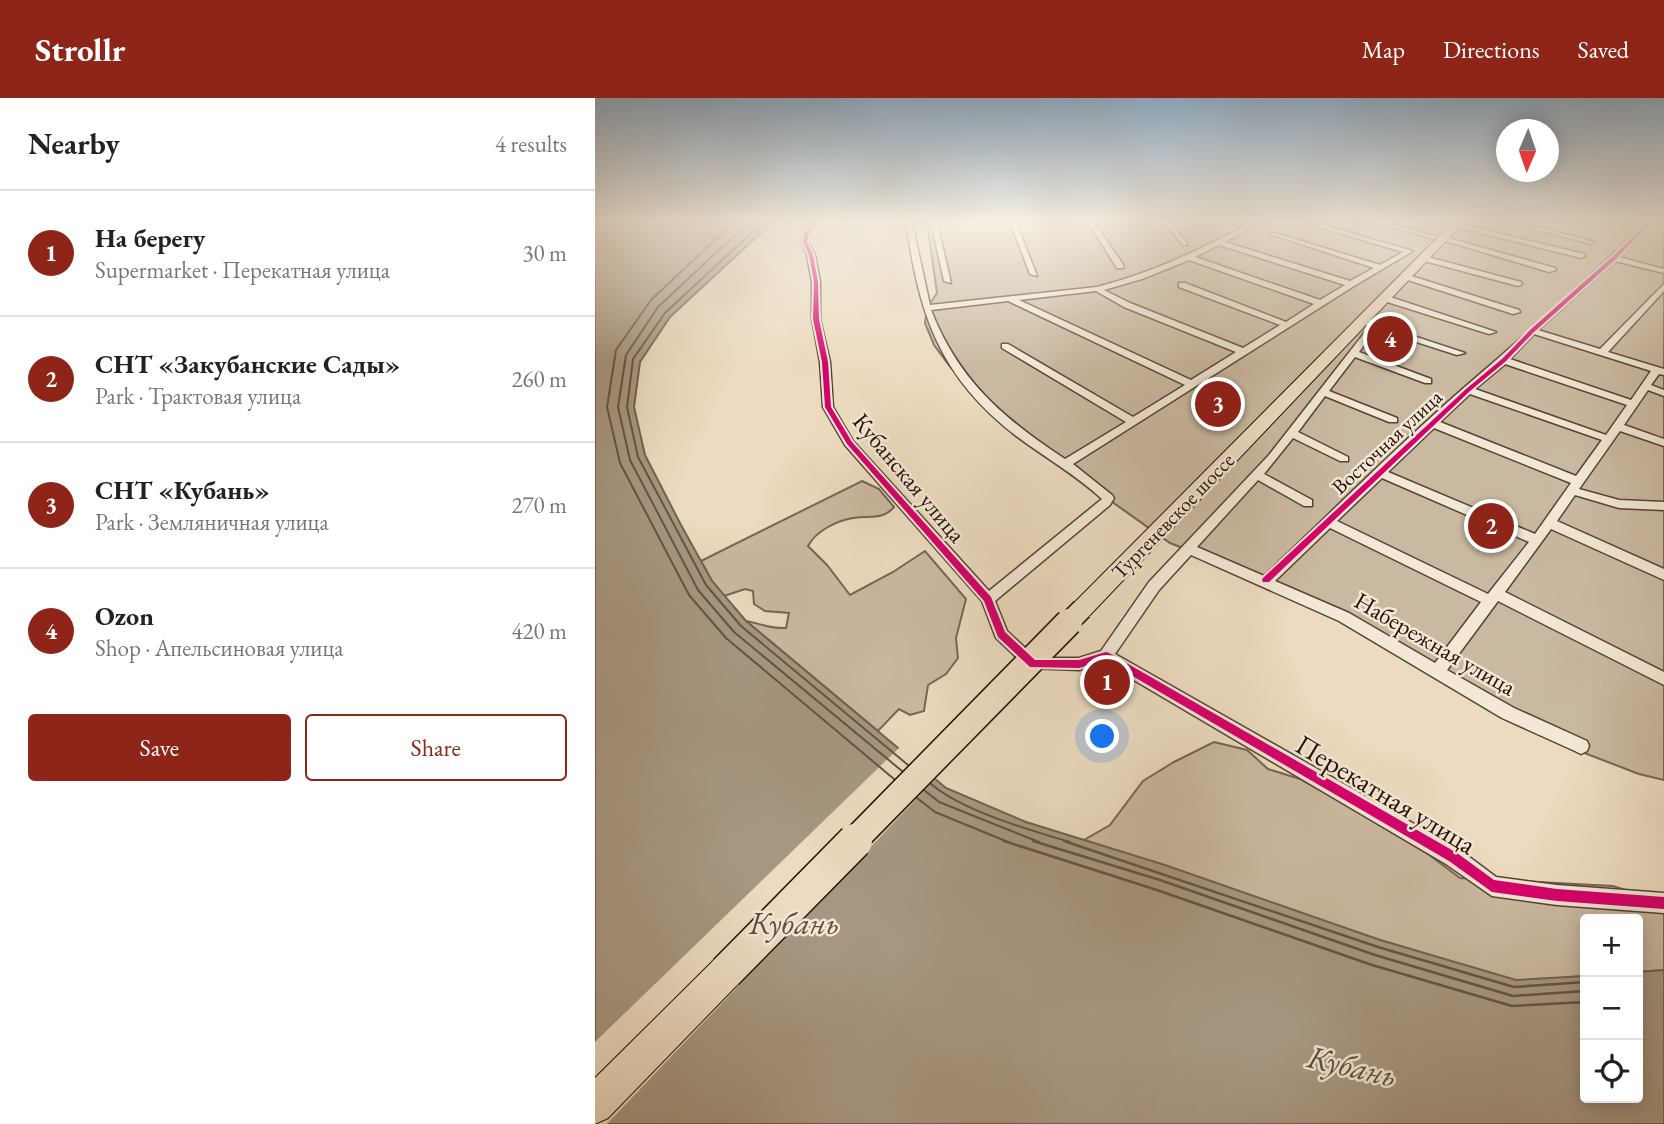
<!DOCTYPE html>
<html lang="en">
<head>
<meta charset="utf-8">
<style>
  :root { --surface:#fff; --page:#f6f6f6; --text:#222; --muted:#767676; --line:#e0e0e0; --accent:#8f2418 }
  body { margin:0; font-family:"EB Garamond",serif; background:var(--page); color:var(--text) }
  .controls { position:absolute; right:21px; bottom:21px; display:grid; overflow:hidden; border-radius:7px; box-shadow:0 4px 18px #0003 }
  .controls button { width:63px; height:63px; display:grid; place-items:center; padding:0; border:0; border-bottom:2px solid var(--line); background:var(--surface); color:var(--text); font:35px sans-serif }
  .compass { position:absolute; left:901px; top:21px; width:63px; height:63px; border-radius:50%; background:var(--surface); box-shadow:0 4px 18px #0003; rotate:182deg }
  .you { position:absolute; left:508px; top:639px; width:24px; height:24px; margin:-18px; border:5px solid #fff; border-radius:50%; background:#1a73e8; box-shadow:0 0 0 10px #1a73e833 }
  .badge { display:grid; place-items:center; width:46px; height:46px; border-radius:50%; background:var(--accent); color:#fff; font-size:23px; font-weight:700 }
  .pin { position:absolute; translate:-50% -50%; border:4px solid #fff; box-shadow:0 2px 7px #0006 }
  .list { margin:0; padding:0; list-style:none }
  h2 { display:flex; justify-content:space-between; align-items:center; height:91px; margin:0; padding:0 28px; font-size:30px }
  h2 small { font-size:23px; font-weight:400; color:var(--muted) }
  .list li { display:grid; grid-template-columns:46px 1fr auto; gap:21px; align-items:center; box-sizing:border-box; height:126px; padding:0 28px; border-top:2px solid var(--line) }
  .list b { display:block; font-size:26px; white-space:nowrap }
  .list p { margin:0; font-size:23px; white-space:nowrap; color:var(--muted) }
  .list em { font-size:23px; font-style:normal; color:var(--muted) }
  .actions { display:flex; gap:14px; padding:21px 28px }
  .actions a { flex:1; padding:16px 0; border:2px solid var(--accent); border-radius:7px; text-align:center; font-size:24px; color:var(--accent) }
  .actions .main { background:var(--accent); color:#fff }
  .icon { flex:none; width:38px; height:38px; fill:none; stroke:currentColor; stroke-width:2; stroke-linecap:round; stroke-linejoin:round }
  .map { position:relative; flex:none; width:1069px; height:1026px; overflow:hidden }
  header { display:flex; align-items:center; gap:42px; box-sizing:border-box; height:98px; padding:0 35px; background:var(--accent); color:#fff }
  header strong { font-size:33px }
  nav { display:flex; gap:38px; margin-inline-start:auto; font-size:24px }
  main { display:flex }
  aside { flex:1; background:var(--surface) }
  .map>svg:first-child { display:block }
  .green { fill:#cab9a1; stroke:#766654; stroke-width:2 }
  .water { fill:#a79781; stroke:#726250; stroke-width:2 }
  .pier { fill:#ecdbc0 }
  .lines { fill:none; stroke-linecap:round; stroke-linejoin:round }
  .shore-far1 { stroke:#645444; stroke-width:2 }
  .shore { stroke:#645444; stroke-width:2.5 }
  .minor-casing { stroke:#544435; stroke-width:3 }
  .trunk-casing { stroke:#221207; stroke-width:2 }
  .minor { fill:#f3e8d6; fill-rule:evenodd }
  .trunk { fill:#ecdbc0; fill-rule:evenodd }
  .trunk-bridge-far2-casing { stroke:#221207; stroke-width:23; stroke-linecap:butt }
  .trunk-bridge-far1-casing { stroke:#221207; stroke-width:29; stroke-linecap:butt }
  .trunk-bridge-casing { stroke:#221207; stroke-width:37; stroke-linecap:butt }
  .trunk-bridge-far2 { stroke:#ecdbc0; stroke-width:20 }
  .trunk-bridge-far1 { stroke:#ecdbc0; stroke-width:26 }
  .trunk-bridge { stroke:#ecdbc0; stroke-width:34 }
  .cycleway-casing { stroke:#f3e8d6; stroke-width:4 }
  .cycleway { fill:#d6006c; fill-rule:evenodd }
  .labels { text-anchor:middle; stroke-width:5; stroke-linejoin:round; paint-order:stroke }
  .far-street-label { font-size:21px; fill:#221207; stroke:#f3e8d6 }
  .street-label { font-size:24px; fill:#221207; stroke:#f3e8d6 }
  .near-street-label { font-size:28px; fill:#221207; stroke:#f3e8d6 }
  .near-water-label { font-size:32px; font-style:italic; fill:#5e4e3e; stroke:#f3e8d6 }
</style>
</head>
<body>
<header>
<strong>Strollr</strong>
<nav><a>Map</a><a>Directions</a><a>Saved</a></nav>
</header>
<main>
<aside>
<h2>Nearby<small>4 results</small></h2>
<ul class="list">
<li><span class="badge">1</span><div><b>На берегу</b><p>Supermarket · Перекатная улица</p></div><em>30 m</em></li>
<li><span class="badge">2</span><div><b>СНТ «Закубанские Сады»</b><p>Park · Трактовая улица</p></div><em>260 m</em></li>
<li><span class="badge">3</span><div><b>СНТ «Кубань»</b><p>Park · Земляничная улица</p></div><em>270 m</em></li>
<li><span class="badge">4</span><div><b>Ozon</b><p>Shop · Апельсиновая улица</p></div><em>420 m</em></li>
</ul>
<div class="actions"><a class="main">Save</a><a>Share</a></div>
</aside>
<div class="map">
<svg width="1069" height="1026" viewBox="0 0 1069 1026">
  <rect width="100%" height="100%" fill="#ecdbc0"/>
  <filter id="stains"><feTurbulence type="fractalNoise" baseFrequency=".00286" numOctaves="4"/><feColorMatrix values="0 0 0 0 .2 0 0 0 0 .09 0 0 0 0 .02 0 0 0 .5 -.17"/></filter>
  <radialGradient id="worn" r=".72"><stop offset=".6" stop-color="#630" stop-opacity="0"/><stop offset="1" stop-color="#630" stop-opacity=".3"/></radialGradient>
  <g class="green">
    <path d="M 332,124 L 1069,124 L 1069,682 L 1044,676 L 992,656 L 912,617 L 748,522 L 672,483 L 575,445 L 413,330 L 354,267 L 339,247 L 330,225 L 332,210 L 342,195 Z"/>
    <path d="M 267,383 L 284,391 L 299,409 C 287,423 274,417 258,420 C 241,423 221,433 213,448 L 232,467 L 255,497 L 298,474 L 330,453 L 371,501 L 361,540 L 363,560 L 351,576 L 333,587 L 329,613 L 315,617 L 304,611 L 283,633 L 151,523 C 166,526 177,531 191,530 L 194,515 L 170,513 L 159,506 L 158,493 L 150,491 L 129,498 L 117,483 L 106,463 Z"/>
    <path d="M 619,644 L 652,652 L 673,671 L 705,681 L 748,705 L 833,756 L 865,780 L 1018,788 L 1069,804 L 1069,872 L 1043,874 L 1043,821 L 990,821 L 990,878 L 921,883 L 785,842 L 489,742 L 515,727 L 548,683 L 579,664 Z"/>
  </g>
  <path class="water" d="M 0,124 L 178,124 L 75,219 L 45,264 L 39,309 L 50,357 L 86,427 L 117,483 L 151,523 L 351,690 L 431,724 L 570,767 L 785,842 L 921,882 L 990,878 L 990,1000 L 1043,1000 L 1043,874 L 1069,872 L 1069,1026 L 0,1026 Z"/>
  <path class="pier" d="M 306,648 L 343,678 L 12,1026 L 0,1026 L 0,944 Z"/>
  <g class="lines">
    <g class="shore-far1">
      <path d="M 139,124 L 56,202 L 21,252 L 12,309 L 25,365 L 94,497 L 131,540 L 299,681"/>
      <path d="M 154,124 L 63,209 L 31,257 L 23,309 L 35,362 L 103,492 L 139,534 L 307,673"/>
      <path d="M 168,124 L 70,215 L 38,261 L 32,309 L 43,359 L 111,487 L 146,528 L 313,667"/>
      <path d="M 336,686 C 368,713 434,732 475,744"/>
      <path d="M 329,692 L 344,704 L 444,744"/>
      <path d="M 322,700 L 340,714 L 413,744"/>
    </g>
    <g class="shore">
      <path d="M 409,743 L 562,792 L 777,867 L 917,908 L 990,904"/>
      <path d="M 438,743 L 565,782 L 780,857 L 918,898 L 990,893"/>
      <path d="M 469,743 L 783,849 L 919,889 L 990,884"/>
    </g>
    <g class="minor-casing">
      <g id="minor">
        <path d="M 217,124 L 224,124 L 215,134 L 213,144 L 220,157 L 225,184 L 225,221 L 235,264 L 238,309 L 258,343 L 394,493 L 507,401 C 480,376 449,359 420,337 C 344,278 324,216 311,124 L 317,124 L 335,207 L 502,189 C 557,175 607,151 657,124 L 665,124 L 630,144 L 755,183 L 779,170 L 675,136 L 680,135 L 785,167 L 808,154 L 706,124 L 717,124 L 818,153 L 759,188 L 478,366 L 517,397 L 519,400 L 515,407 L 400,503 L 412,533 L 441,560 L 484,560 L 506,553 L 554,484 L 674,357 L 774,229 L 766,224 L 766,220 L 772,220 L 782,226 L 870,255 L 862,257 L 781,231 L 764,254 L 836,281 L 836,285 L 830,285 L 760,259 L 734,293 L 802,320 L 802,324 L 794,324 L 730,298 L 703,334 L 753,359 L 753,363 L 745,363 L 698,340 L 669,376 L 717,402 L 717,408 L 709,408 L 663,382 L 602,449 L 669,478 C 736,415 801,349 870,289 C 932,236 993,181 1051,124 L 1058,124 L 1024,159 L 1069,171 L 1069,175 L 1020,163 L 943,232 L 1005,251 L 1069,186 L 1069,193 L 1013,254 L 1069,271 L 1069,277 L 1064,276 L 1056,287 L 1069,292 L 1069,298 L 1053,292 L 1029,327 L 1069,341 L 1069,348 L 1025,333 L 984,391 L 1024,402 L 1069,404 L 1069,412 L 1024,410 L 980,397 L 962,423 L 1069,471 L 1069,482 L 956,431 L 910,494 L 1069,574 L 1069,587 L 903,503 L 852,572 L 919,610 L 992,643 L 994,648 L 992,653 L 986,656 L 980,653 L 907,620 L 744,523 L 596,457 L 564,492 L 520,556 L 865,752 L 901,779 L 962,787 L 1069,795 L 1069,815 L 962,807 L 897,798 L 851,766 L 510,565 L 484,572 L 433,570 L 401,540 L 387,503 L 250,347 L 228,309 L 225,264 L 217,221 L 217,184 L 212,157 L 207,144 L 209,134 ZM 624,147 L 750,187 L 725,202 L 600,159 ZM 594,162 L 719,206 L 691,224 L 590,185 L 584,185 L 584,189 L 685,227 L 648,250 L 535,205 L 509,192 L 547,181 ZM 501,193 L 529,209 L 641,254 L 596,282 L 424,202 ZM 413,203 L 590,287 L 538,319 L 413,246 L 407,246 L 407,250 L 531,324 L 470,361 C 408,320 364,283 336,212 ZM 939,236 L 1056,273 L 1036,302 L 915,261 ZM 910,266 L 1032,307 L 1011,337 L 880,291 ZM 875,296 L 1007,342 L 981,378 L 845,324 ZM 839,330 L 976,385 L 940,436 L 793,374 ZM 787,380 L 934,444 L 893,496 L 742,423 ZM 735,430 L 886,504 L 840,565 L 754,515 L 680,483 Z"/>
        <path d="M 336,124 L 342,124 L 356,185 L 349,183 Z"/>
        <path d="M 415,124 L 421,124 L 442,178 L 435,176 Z"/>
        <path d="M 493,124 L 499,124 L 529,168 L 528,170 L 522,170 Z"/>
        <path d="M 568,124 L 575,124 L 592,145 L 592,147 L 588,147 Z"/>
        <path d="M 780,124 L 791,124 L 842,139 L 839,141 Z"/>
        <path d="M 914,124 L 925,124 L 999,144 L 996,146 Z"/>
        <path d="M 992,124 L 1003,124 L 1003,125 L 1000,127 Z"/>
        <path d="M 861,125 L 989,156 L 990,158 L 986,160 L 859,128 Z"/>
        <path d="M 846,138 L 960,170 L 961,172 L 954,174 L 844,141 Z"/>
        <path d="M 829,158 L 926,184 L 927,186 L 923,188 L 826,162 L 826,158 Z"/>
        <path d="M 813,177 L 924,212 L 925,214 L 918,216 L 810,181 L 809,179 Z"/>
        <path d="M 786,198 L 792,198 L 901,234 L 894,236 L 786,202 Z"/>
      </g>
    </g>
    <g class="trunk-casing">
      <g id="trunk">
        <path d="M 858,124 L 869,124 L 495,517 L 487,520 L 479,517 L 476,511 L 479,505 Z"/>
        <path d="M 131,857 L 143,862 L 148,874 L 143,886 L 13,1020 L 0,1026 L 0,980 L 119,862 Z"/>
      </g>
    </g>
    <use href="#minor" class="minor"/>
    <use href="#trunk" class="trunk"/>
    <g class="trunk-bridge-far2-casing">
      <path id="trunk-bridge-far2" d="M 472,526 L 487,511"/>
    </g>
    <g class="trunk-bridge-far1-casing">
      <path id="trunk-bridge-far1" d="M 258,744 L 474,524"/>
    </g>
    <g class="trunk-bridge-casing">
      <path id="trunk-bridge" d="M 131,874 L 260,743"/>
    </g>
    <use href="#trunk-bridge-far2" class="trunk-bridge-far2"/>
    <use href="#trunk-bridge-far1" class="trunk-bridge-far1"/>
    <use href="#trunk-bridge" class="trunk-bridge"/>
    <g class="cycleway-casing">
      <g id="cycleway">
        <path d="M 219,124 L 223,124 L 214,134 L 212,144 L 218,157 L 223,184 L 224,221 L 233,264 L 236,309 L 257,344 L 396,499 L 410,534 L 440,562 L 484,562 L 511,554 L 514,555 L 862,755 L 899,782 L 962,791 L 1069,799 L 1069,811 L 962,803 L 897,794 L 854,763 L 510,562 L 484,570 L 435,569 L 403,539 L 389,503 L 252,346 L 230,309 L 227,264 L 218,221 L 219,184 L 214,157 L 208,144 L 210,134 Z"/>
        <path d="M 1053,124 L 1057,124 L 1021,161 L 939,234 L 911,263 L 875,293 L 674,484 L 668,484 L 667,482 L 668,480 L 871,291 L 907,261 L 935,232 L 1017,159 Z"/>
      </g>
    </g>
    <use href="#cycleway" class="cycleway"/>
  </g>
  <linearGradient id="sky" x2="0" y2="1"><stop stop-color="#8ea8bf"/><stop offset="0.46" stop-color="#f6efe3"/><stop offset="1" stop-color="#f6efe3" stop-opacity="0"/></linearGradient>
  <rect width="1069" height="268" fill="url(#sky)"/>
  <g class="labels">
    <g class="far-street-label">
      <text transform="translate(792 344) rotate(-43)" y="7">Восточная улица</text>
      <text transform="translate(578 418) rotate(-46)" y="7">Тургеневское шоссе</text>
    </g>
    <g class="street-label">
      <text transform="translate(314 380) rotate(50)" y="8">Кубанская улица</text>
      <text transform="translate(840 546) rotate(30)" y="8">Набережная улица</text>
    </g>
    <g class="near-street-label">
      <text transform="translate(791 696) rotate(31)" y="10">Перекатная улица</text>
    </g>
    <g class="near-water-label">
      <text x="199" y="836">Кубань</text>
      <text transform="translate(757 968) rotate(13)" y="11">Кубань</text>
    </g>
  </g>
  <rect width="100%" height="100%" filter="url(#stains)"/>
  <rect width="100%" height="100%" fill="url(#worn)"/>
</svg>
<div class="controls">
<button>+</button>
<button>−</button>
<button><svg class="icon" aria-label="locate" viewBox="0 0 24 24"><circle cx="12" cy="12" r="6"/><path d="M12 2v4M12 18v4M2 12h4M18 12h4"/></svg></button>
</div>
<svg class="compass" viewBox="-18 -18 36 36"><path d="M0-13l5 13h-10z" fill="#e53935"/><path d="M0 13l5-13h-10z" fill="#767676"/></svg>
<div class="you"></div>
<div class="pin badge" style="left:512px;top:584px">1</div>
<div class="pin badge" style="left:896px;top:428px">2</div>
<div class="pin badge" style="left:623px;top:306px">3</div>
<div class="pin badge" style="left:795px;top:241px">4</div>
</div>
</main>
</body>
</html>
